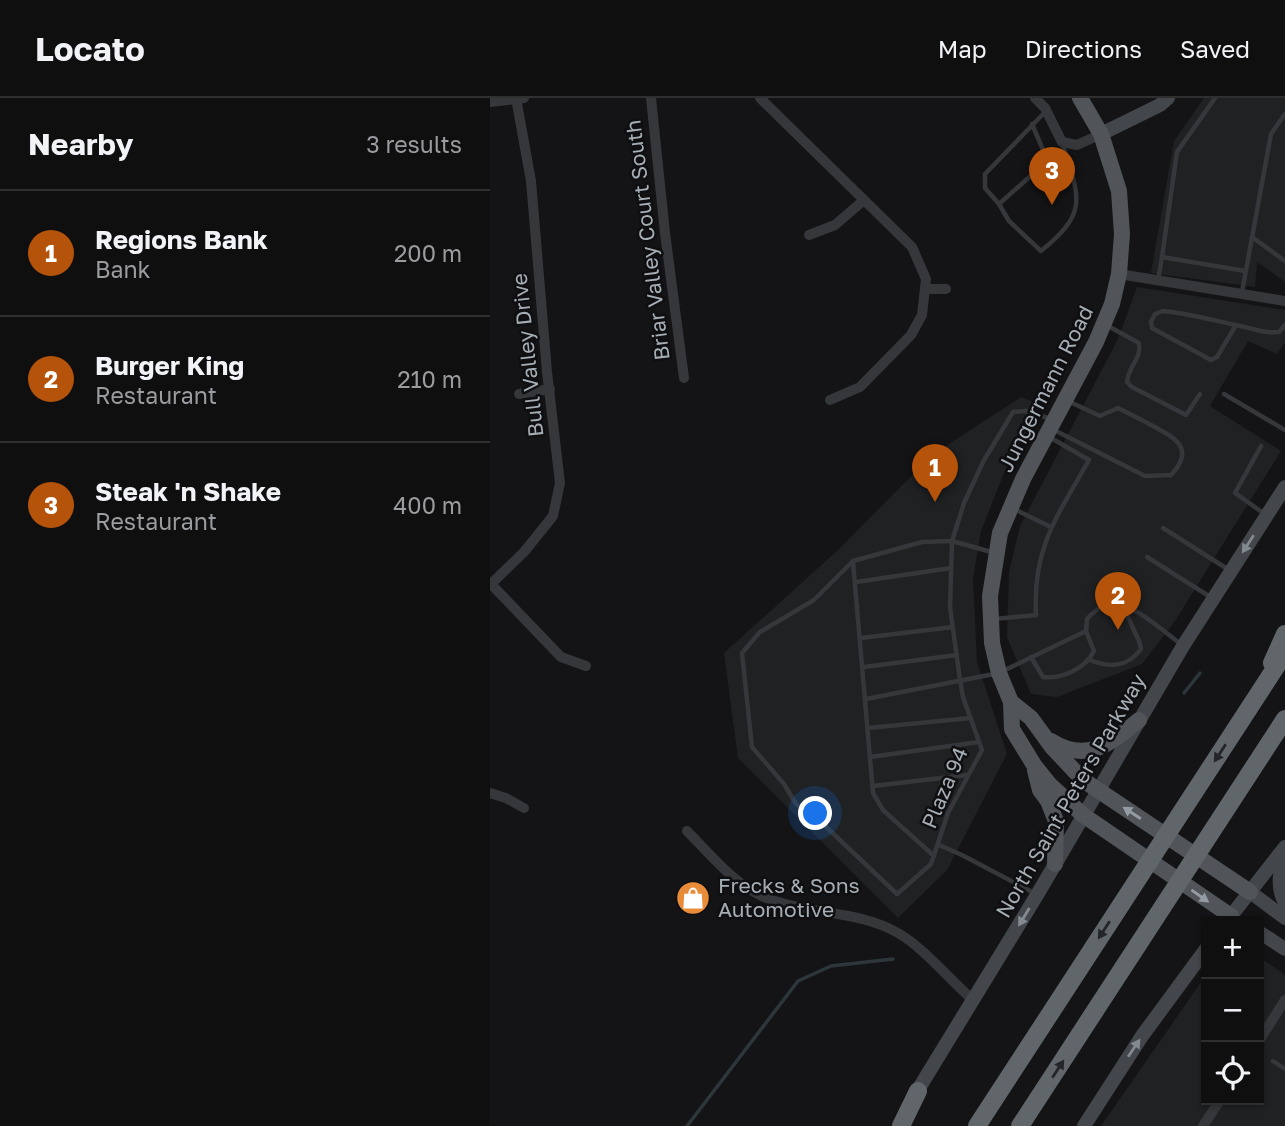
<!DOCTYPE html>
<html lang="en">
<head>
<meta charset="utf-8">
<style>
  :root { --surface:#0f0f10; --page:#1d1d1e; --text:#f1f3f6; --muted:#9b9c9f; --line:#2f2f30; --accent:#b45309 }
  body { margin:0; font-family:"Golos Text",sans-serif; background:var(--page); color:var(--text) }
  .controls { position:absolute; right:21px; bottom:21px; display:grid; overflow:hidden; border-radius:0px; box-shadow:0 2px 5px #0004 }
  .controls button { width:63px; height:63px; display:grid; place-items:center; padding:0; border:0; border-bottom:2px solid var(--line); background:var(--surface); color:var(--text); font:35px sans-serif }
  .you { position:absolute; left:326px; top:716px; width:24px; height:24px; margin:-18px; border:5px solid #fff; border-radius:50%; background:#1a73e8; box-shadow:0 0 0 10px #1a73e833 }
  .badge { display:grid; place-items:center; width:46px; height:46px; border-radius:50%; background:var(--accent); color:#fff; font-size:23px; font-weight:700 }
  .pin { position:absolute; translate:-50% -58px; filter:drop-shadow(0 2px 4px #0008) }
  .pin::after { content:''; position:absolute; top:37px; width:24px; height:21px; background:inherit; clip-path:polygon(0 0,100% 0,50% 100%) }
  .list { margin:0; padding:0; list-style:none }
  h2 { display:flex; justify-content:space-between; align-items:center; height:91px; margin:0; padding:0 28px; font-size:30px }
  h2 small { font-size:23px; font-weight:400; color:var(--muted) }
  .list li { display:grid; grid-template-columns:46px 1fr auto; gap:21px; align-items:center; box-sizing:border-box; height:126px; padding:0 28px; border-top:2px solid var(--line) }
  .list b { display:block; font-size:26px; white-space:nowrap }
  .list p { margin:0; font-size:23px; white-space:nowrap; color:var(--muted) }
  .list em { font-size:23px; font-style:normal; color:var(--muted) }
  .icon { flex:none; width:38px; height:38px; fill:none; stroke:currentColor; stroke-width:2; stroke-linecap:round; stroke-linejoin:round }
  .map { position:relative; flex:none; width:795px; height:1028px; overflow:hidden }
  header { display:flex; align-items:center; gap:42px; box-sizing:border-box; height:98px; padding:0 35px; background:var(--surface); border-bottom:2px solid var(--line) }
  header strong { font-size:33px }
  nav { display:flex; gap:38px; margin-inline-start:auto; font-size:24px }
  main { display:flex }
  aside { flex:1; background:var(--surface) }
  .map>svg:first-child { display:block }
  .built { fill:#202123 }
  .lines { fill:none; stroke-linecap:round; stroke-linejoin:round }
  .stream { stroke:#2d373b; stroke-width:3.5 }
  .lane { stroke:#35373b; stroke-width:4.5 }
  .street { stroke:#35373b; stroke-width:10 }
  .secondary { stroke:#43464a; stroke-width:14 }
  .primary { stroke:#515559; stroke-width:16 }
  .highway { stroke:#61666b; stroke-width:18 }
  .oneway { fill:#838a90 }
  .oneway2 { fill:#242528 }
  .oneway3 { fill:#959ca3 }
  .labels { text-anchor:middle; stroke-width:5; stroke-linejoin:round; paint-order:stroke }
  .street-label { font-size:21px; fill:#a6aeb5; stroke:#0f0f11 }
  .poi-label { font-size:21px; fill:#a6aeb5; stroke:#0f0f11; text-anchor:start }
</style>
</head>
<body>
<header>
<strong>Locato</strong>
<nav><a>Map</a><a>Directions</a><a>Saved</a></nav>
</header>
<main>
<aside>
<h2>Nearby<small>3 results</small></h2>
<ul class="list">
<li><span class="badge">1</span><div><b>Regions Bank</b><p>Bank</p></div><em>200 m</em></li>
<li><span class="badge">2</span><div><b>Burger King</b><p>Restaurant</p></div><em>210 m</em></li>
<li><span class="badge">3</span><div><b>Steak 'n Shake</b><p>Restaurant</p></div><em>400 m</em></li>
</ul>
</aside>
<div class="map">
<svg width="795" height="1028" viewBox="0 0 795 1028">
  <rect width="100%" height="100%" fill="#141416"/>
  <g class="built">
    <path d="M 714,0 L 795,0 L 795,184 L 767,164 L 765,189 L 661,175 L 684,43 Z"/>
    <path d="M 647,189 L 795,212 L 795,244 L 787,256 L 758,243 L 720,308 L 791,353 L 685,523 L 652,566 L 567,599 L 541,596 L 517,539 L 519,474 L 530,428 L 628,241 Z"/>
    <path d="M 531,299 L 551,307 L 516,370 L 491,433 L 483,481 L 487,564 L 517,656 L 457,772 L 408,820 L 248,660 L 234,555 L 348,452 L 442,357 Z"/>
    <path d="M 769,859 L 795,877 L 795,1028 L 611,1028 L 716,877 L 716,1002 L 769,1002 Z"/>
  </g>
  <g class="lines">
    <g class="stream">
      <path d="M 694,595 L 710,575"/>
      <path d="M 197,1028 L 308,883 L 341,868 L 403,861"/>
    </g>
    <g class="lane">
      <path d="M 542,26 L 556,59 L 545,74 L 509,106 L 495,90 L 495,76 L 556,13"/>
      <path d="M 509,106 L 519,123 L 551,153 C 601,113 588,98 572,44"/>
      <path d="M 762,139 L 795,163"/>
      <path d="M 672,159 L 687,54 L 725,0"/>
      <path d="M 668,183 L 672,159 L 755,173"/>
      <path d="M 752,194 L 781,36 L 795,16"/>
      <path d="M 746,227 L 727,259 L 721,262 L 662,230 L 661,224 L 665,216 L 673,213 C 698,215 725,223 751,228 C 763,231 776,236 789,234 L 795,227"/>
      <path d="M 618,228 L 649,245 C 652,260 638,269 637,284 L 642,289 L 696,317 L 710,296"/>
      <path d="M 734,296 L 795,332"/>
      <path d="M 564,332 L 655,378 L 681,377 C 705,351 687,341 663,328 C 652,322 640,316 628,310 L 610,318 L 580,304"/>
      <path d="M 771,348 L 745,395 L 776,417"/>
      <path d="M 524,411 L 561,429"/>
      <path d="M 673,430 L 739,472"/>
      <path d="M 505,455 L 462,443 L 432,444 L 363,463 L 324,502 L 270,534 L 252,555 L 262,649 L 294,686 L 306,706 L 333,726 L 407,796 L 441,766 L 458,715 L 492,652 L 473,599 L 470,582 L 460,509 L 462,443 L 474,405 L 493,364 L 523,314 L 536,313 L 561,321"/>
      <path d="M 657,459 L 722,500"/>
      <path d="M 363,464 L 383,695 L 393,712 L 444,758"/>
      <path d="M 366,484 L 461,470"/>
      <path d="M 504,521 L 546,517 C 542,450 568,417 599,362 L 561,340"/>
      <path d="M 371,540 L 463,529"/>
      <path d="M 541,559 L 553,579 C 572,581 595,571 604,553 L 596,533 L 597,521 C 602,515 612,507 620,505 C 638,501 677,536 692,547"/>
      <path d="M 600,562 C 619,570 638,569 651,551 L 649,543 L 632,506"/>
      <path d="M 374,569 L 467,557"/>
      <path d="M 376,601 L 509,575 L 596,533"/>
      <path d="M 378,630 L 481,620"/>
      <path d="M 380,659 L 489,644"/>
      <path d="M 383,688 L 477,677"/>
      <path d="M 449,747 L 472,757 L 544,795"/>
      <path d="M 783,963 L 795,971"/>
    </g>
    <g class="street">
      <path d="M 161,0 L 175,135 L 194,280"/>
      <path d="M 270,0 L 422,149 L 436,181 L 432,217 L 421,237 L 370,289 L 340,302"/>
      <path d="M 545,0 L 555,10 L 572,44 L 587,47 L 611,36"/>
      <path d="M 0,4 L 34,0"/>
      <path d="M 319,137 L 345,127 L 374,102"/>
      <path d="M 629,176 L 795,203"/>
      <path d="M 435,191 L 456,191"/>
      <path d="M 29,296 L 60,291"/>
      <path d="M 0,485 L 71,559 L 96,568"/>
      <path d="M 1,486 L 34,454 L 63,418 L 70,385 L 57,274 L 41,83 L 26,0"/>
      <path d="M 0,695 L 16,700 L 34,710"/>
      <path d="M 197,733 C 222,758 246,789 279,801 C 321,817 368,812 408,835 C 433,849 461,883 484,903"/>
      <path d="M 769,943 L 795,902"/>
      <path d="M 713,1028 L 730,1002"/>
    </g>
    <g class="secondary">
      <path d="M 611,36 L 670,7 L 678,0"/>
      <path d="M 795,756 C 790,773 786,788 795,805"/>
      <path d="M 760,794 L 795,820"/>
      <path d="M 737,823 L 795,749"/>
      <path d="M 769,834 L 795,851"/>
      <path d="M 423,1000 L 547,797 L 693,548 L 795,389"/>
      <path d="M 594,1028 L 652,938 L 716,851"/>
    </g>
    <g class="primary">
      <path d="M 590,0 L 611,36 L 629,93 L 632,136 L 629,176 L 622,206 L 606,244 L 533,381 L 510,435 L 500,498 L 502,545 L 509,575 L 521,604 L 522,631 L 544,667 L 560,687 L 593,717 L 741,818"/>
      <path d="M 521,604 L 541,620 L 562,649 L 593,682 L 760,794"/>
      <path d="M 561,643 C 597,666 621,645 649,622"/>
      <path d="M 545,672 L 550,692 L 558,703 L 566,723 L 565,766"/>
    </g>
    <g class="highway">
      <path d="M 782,565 L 795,536"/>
      <path d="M 411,1028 L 428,993"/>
      <path d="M 487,1028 L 795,555"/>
      <path d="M 530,1028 L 795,621"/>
    </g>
  </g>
  <defs><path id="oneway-solid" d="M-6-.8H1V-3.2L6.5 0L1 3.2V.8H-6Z" transform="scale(1.75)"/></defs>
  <g class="oneway">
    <use href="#oneway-solid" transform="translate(758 446) rotate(123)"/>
    <use href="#oneway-solid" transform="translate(534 819) rotate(121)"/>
    <use href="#oneway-solid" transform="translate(644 950) rotate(-56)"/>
  </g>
  <g class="oneway2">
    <use href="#oneway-solid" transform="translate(730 655) rotate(123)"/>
    <use href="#oneway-solid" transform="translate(614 832) rotate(123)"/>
    <use href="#oneway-solid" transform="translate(568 971) rotate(-57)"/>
  </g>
  <g class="oneway3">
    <use href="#oneway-solid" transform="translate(642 715) rotate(-147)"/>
    <use href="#oneway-solid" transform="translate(710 798) rotate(35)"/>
  </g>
  <defs>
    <g id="shop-disc" transform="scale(1.75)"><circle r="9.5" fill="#e98c39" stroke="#0f0f11"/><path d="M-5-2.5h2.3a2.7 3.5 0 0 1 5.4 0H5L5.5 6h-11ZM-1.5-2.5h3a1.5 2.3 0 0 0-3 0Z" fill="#fff"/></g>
  </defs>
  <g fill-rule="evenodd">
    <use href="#shop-disc" x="203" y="800"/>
  </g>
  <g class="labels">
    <g class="street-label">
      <text transform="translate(158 142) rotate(-97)" y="7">Briar Valley Court South</text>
      <text transform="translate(38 257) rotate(-96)" y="7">Bull Valley Drive</text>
      <text transform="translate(556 291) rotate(-63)" y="7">Jungermann Road</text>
      <text transform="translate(455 690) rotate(-67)" y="7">Plaza 94</text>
      <text transform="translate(581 698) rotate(-60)" y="7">North Saint Peters Parkway</text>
    </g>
    <g class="poi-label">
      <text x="228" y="795">Frecks &amp; Sons<tspan x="228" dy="24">Automotive</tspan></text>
    </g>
  </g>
</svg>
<div class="controls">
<button>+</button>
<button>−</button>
<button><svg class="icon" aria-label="locate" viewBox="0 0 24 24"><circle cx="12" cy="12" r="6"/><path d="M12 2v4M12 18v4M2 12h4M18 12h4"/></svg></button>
</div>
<div class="you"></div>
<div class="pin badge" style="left:445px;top:404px">1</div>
<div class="pin badge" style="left:628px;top:532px">2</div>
<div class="pin badge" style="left:562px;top:107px">3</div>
</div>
</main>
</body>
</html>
